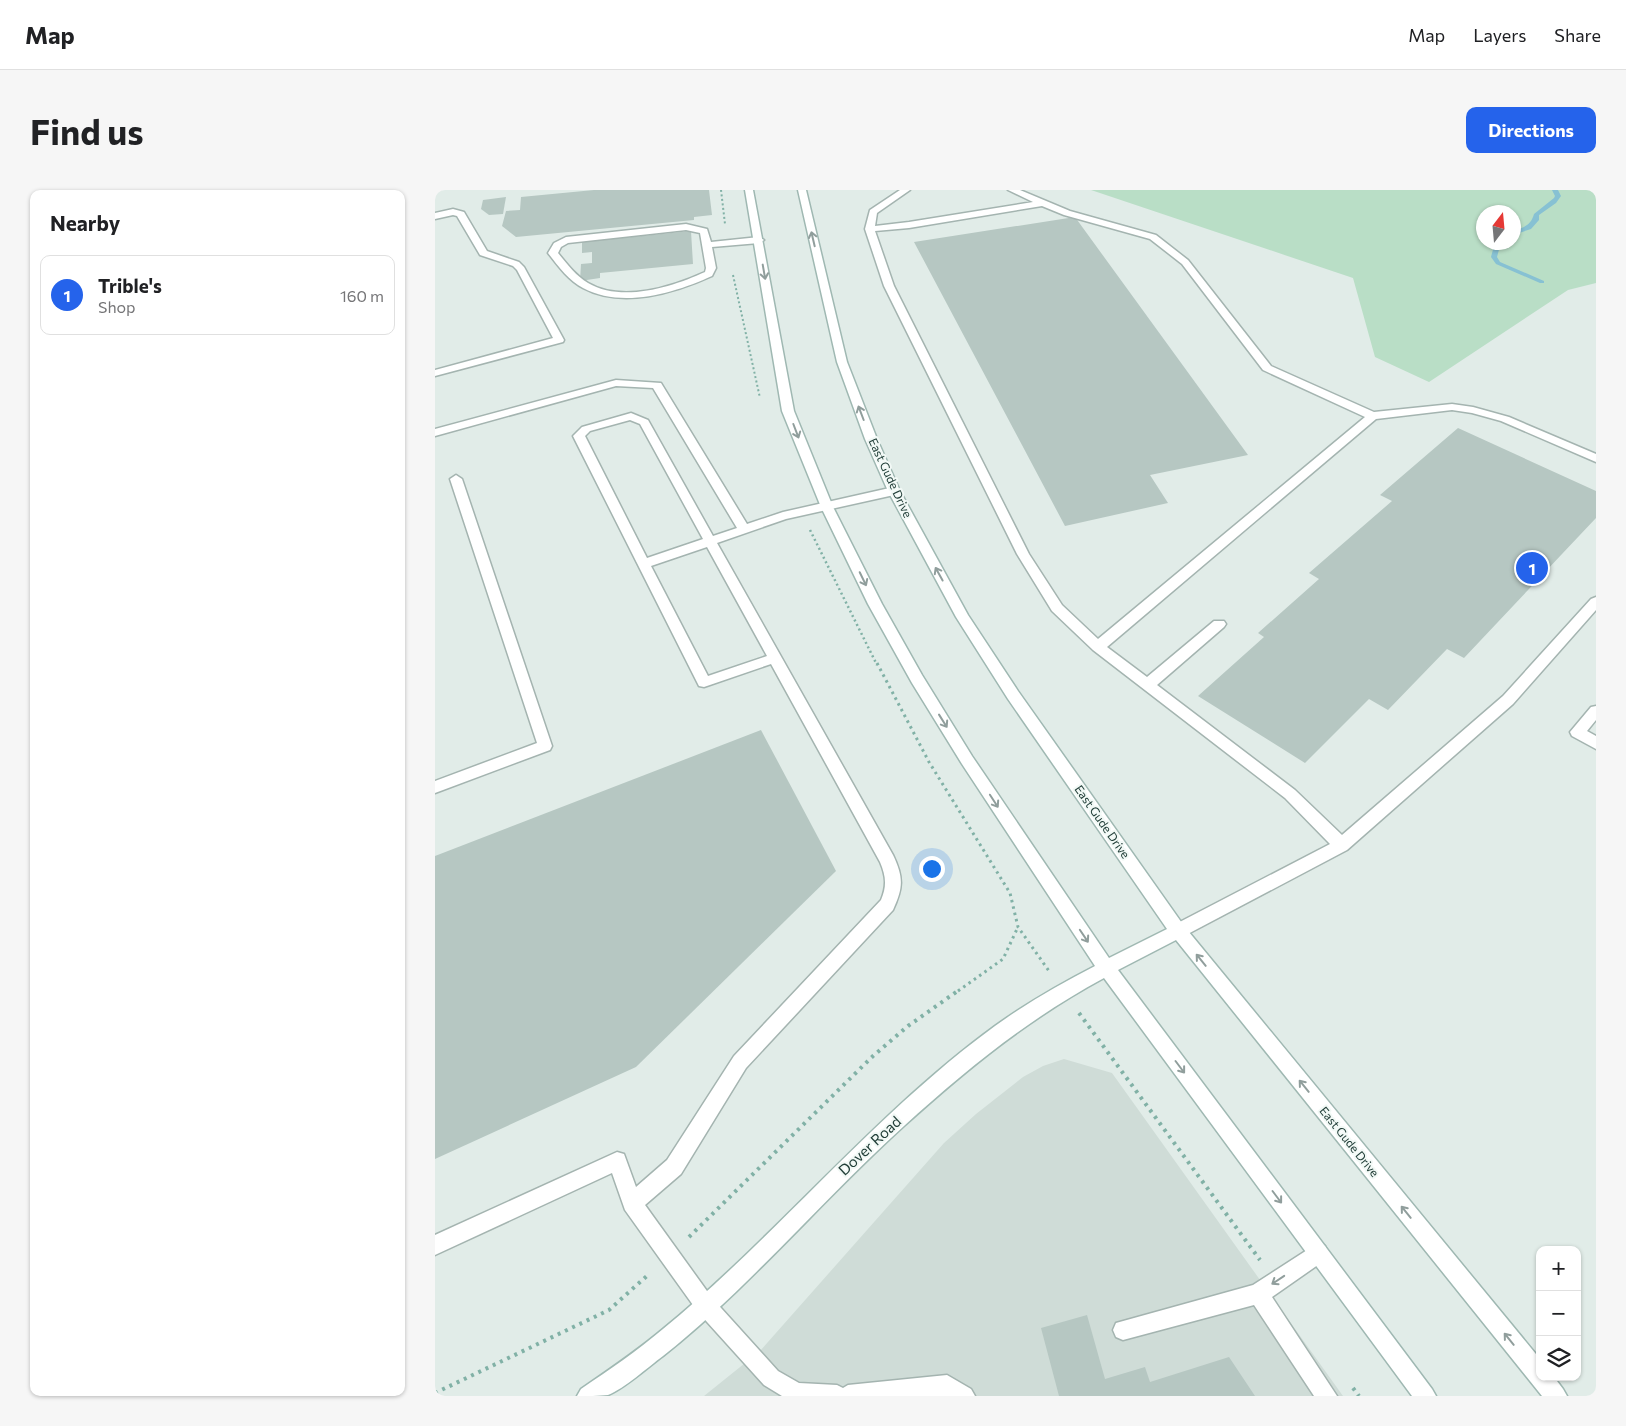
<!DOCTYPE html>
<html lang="en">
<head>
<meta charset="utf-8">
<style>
  :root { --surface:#fff; --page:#f6f6f6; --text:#202124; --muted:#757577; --line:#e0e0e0; --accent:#2563eb }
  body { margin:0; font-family:Commissioner,sans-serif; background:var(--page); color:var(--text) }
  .controls { position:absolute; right:15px; bottom:15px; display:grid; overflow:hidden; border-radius:10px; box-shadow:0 1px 4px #0004 }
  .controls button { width:45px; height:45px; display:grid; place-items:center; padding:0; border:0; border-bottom:1px solid var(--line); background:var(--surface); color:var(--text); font:25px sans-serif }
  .compass { position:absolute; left:1041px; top:15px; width:45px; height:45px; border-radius:50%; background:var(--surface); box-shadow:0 1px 4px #0004; rotate:16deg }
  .you { position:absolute; left:496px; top:678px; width:18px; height:18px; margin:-12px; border:4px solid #fff; border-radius:50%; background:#1a73e8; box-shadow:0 0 0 8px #1a73e833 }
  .badge { display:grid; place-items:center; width:32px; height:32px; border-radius:50%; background:var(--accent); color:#fff; font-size:16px; font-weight:700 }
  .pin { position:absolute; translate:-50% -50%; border:2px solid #fff; box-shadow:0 1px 5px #0006 }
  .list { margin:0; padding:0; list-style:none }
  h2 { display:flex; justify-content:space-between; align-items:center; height:65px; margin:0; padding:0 20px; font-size:21px }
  h2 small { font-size:16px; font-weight:400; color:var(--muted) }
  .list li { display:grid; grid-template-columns:32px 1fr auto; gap:15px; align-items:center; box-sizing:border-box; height:80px; margin:0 10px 10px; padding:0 10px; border:1px solid var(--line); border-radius:10px }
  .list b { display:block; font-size:19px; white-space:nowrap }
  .list p { margin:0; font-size:16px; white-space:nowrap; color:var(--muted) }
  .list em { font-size:16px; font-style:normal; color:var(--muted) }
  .icon { flex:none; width:28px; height:28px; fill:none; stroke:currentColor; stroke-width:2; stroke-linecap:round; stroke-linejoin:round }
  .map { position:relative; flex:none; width:1161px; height:1206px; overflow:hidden; border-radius:10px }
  header { display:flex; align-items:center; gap:30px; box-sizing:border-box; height:70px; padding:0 25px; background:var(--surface); border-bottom:1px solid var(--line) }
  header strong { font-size:24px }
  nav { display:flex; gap:28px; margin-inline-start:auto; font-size:18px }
  .intro { display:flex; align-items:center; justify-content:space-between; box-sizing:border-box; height:120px; padding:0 30px }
  h1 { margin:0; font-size:35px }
  .button { padding:12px 22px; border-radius:10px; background:var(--accent); color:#fff; font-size:18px; font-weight:700 }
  main { display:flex; gap:30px; padding:0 30px }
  aside { flex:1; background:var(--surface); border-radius:10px; box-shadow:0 1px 4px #0004 }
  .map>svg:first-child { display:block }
  .built { fill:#cfdcd7 }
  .green { fill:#b9dec6; fill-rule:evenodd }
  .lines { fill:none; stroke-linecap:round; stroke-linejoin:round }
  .stream { fill:#87c1d3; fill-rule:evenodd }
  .building { fill:#b6c7c2 }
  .lane-casing { stroke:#a4b4b0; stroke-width:3 }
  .secondary-casing { stroke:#9fb8b2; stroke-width:3 }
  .path-far3 { stroke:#81b1a6; stroke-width:2; stroke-dasharray:2 2.5; stroke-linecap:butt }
  .path-far2 { stroke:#81b1a6; stroke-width:2.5; stroke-dasharray:2 3; stroke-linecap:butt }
  .path-far1 { stroke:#81b1a6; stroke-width:3; stroke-dasharray:2.5 4; stroke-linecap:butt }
  .path { stroke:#81b1a6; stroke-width:4; stroke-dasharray:3 5; stroke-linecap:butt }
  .lane { fill:#fff; fill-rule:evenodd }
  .secondary { fill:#fff; fill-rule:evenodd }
  .oneway { stroke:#909e9c }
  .labels { text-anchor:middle; stroke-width:4; stroke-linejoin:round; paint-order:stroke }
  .street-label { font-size:12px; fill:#213e38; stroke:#f2f9f6 }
  .near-street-label { font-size:15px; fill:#213e38; stroke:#f2f9f6 }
</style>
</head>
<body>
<header>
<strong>Map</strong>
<nav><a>Map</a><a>Layers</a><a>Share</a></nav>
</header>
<div class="intro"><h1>Find us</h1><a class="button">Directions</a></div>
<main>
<aside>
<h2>Nearby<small></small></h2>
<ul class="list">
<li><span class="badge">1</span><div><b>Trible's</b><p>Shop</p></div><em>160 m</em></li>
</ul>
</aside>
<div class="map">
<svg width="1161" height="1206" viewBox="0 0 1161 1206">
  <rect width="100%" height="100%" fill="#e1ece8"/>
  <path class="built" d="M 629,869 L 677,883 L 908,1206 L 269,1206 L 325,1161 L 509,953 L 541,924 L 588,887 L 608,876 Z"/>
  <path class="green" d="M 656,0 L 1161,0 L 1161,93 L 1133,100 L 994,192 L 940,167 L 918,88 ZM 1048,22 L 1078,22 L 1078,52 L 1048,52 Z"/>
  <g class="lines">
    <g class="stream">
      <path d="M 1117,0 L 1123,0 L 1126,6 L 1121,13 L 1104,25 L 1104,30 L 1096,39 L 1078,45 L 1078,41 C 1090,37 1096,35 1099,24 L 1119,8 L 1120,6 Z"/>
      <path d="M 1060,52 L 1066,52 L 1062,67 L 1065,72 L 1109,91 L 1109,93 L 1105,93 L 1061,74 L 1056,67 Z"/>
    </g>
  </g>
  <g class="building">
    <path d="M 159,0 L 274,0 L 277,25 L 259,27 L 259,30 L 81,47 L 67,36 L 71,21 L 85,20 L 86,7 Z"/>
    <path d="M 71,7 L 68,24 L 54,25 L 46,19 L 48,10 Z"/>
    <path d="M 640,27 L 813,265 L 715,285 L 733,313 L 630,336 L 479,52 Z"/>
    <path d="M 256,41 L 258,74 L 165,83 L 165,88 L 145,91 L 146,74 L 157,73 L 157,62 L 147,63 L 147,52 Z"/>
    <path d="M 1023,238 L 1161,301 L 1161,328 L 1029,468 L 1012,459 L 953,520 L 934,509 L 870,573 L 763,506 L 829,447 L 823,443 L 884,389 L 874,383 L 957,311 L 945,305 Z"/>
    <path d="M 326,540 L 401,681 L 201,877 L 0,969 L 0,666 Z"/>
    <path d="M 652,1125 L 670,1189 L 710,1177 L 715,1192 L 794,1167 L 820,1206 L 624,1206 L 606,1138 Z"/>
  </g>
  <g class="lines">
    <g class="lane-casing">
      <g id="lane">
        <path d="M 465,0 L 475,0 L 442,23 L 440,36 L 474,32 L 598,12 L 573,0 L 585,0 L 635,21 L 721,45 L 753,70 L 836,176 L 939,222 L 1017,214 L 1038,217 L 1074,227 L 1161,264 L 1161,272 L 1066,231 L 1037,223 L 1017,220 L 941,229 L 672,457 L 712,487 L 779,431 L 789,431 L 791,434 L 789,437 L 722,495 L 860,600 L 907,645 L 1068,506 L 1156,409 L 1161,407 L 1161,420 L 1078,514 L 912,660 L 749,746 L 743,748 L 737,746 L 735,741 L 737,736 L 895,654 L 850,608 L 658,460 L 617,421 L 582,364 L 449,96 L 430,39 L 435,20 ZM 607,16 L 629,25 L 715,49 L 747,74 L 828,180 L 930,227 L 663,449 L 627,415 L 594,364 L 459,96 L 440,41 L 474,38 Z"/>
        <path d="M 18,19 L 29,22 L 52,61 L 84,72 L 89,77 L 129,150 L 128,152 L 0,186 L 0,180 L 118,148 L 82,80 L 78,76 L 45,65 L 22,26 L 18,25 L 0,29 L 0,23 Z"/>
        <path d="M 251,34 L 272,39 L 276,52 L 324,47 L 329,50 L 324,53 L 277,57 L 281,78 L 277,86 C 240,103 187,119 148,98 C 134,91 123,76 113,63 L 119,53 L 131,47 ZM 251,40 L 265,43 L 271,78 L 270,82 C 237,97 187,113 153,93 C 141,86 132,74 123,63 L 126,57 L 133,53 Z"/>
        <path d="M 181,190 L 226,193 L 312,334 L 348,322 L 459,297 L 465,301 L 459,305 L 351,329 L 282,353 L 458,665 C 469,688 468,698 458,720 L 311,878 L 246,984 L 210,1015 L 277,1108 L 343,1181 L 364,1193 L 402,1195 L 408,1198 L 413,1195 L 512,1185 L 536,1199 L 540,1206 L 347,1206 L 329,1195 L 263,1122 L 190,1020 L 177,983 L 0,1065 L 0,1045 L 182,962 L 189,964 L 201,997 L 232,970 L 299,866 L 446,710 C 452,696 451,686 445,672 L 336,474 L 269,497 L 264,496 L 138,246 L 147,237 L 196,223 L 213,230 L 278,346 L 302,338 L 218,198 L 181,196 L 0,246 L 0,239 ZM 195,230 L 205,234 L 268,349 L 212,368 L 150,246 L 155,241 ZM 272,357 L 332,466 L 273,486 L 216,376 Z"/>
        <path d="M 21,285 L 27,289 L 117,556 L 115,560 L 0,603 L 0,591 L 102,553 L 15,289 Z"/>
        <path d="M 1161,516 L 1161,530 L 1152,541 L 1161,546 L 1161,559 L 1137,546 L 1135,542 L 1156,517 Z"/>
        <path d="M 883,1053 L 890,1056 L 893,1063 L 890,1070 L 837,1107 L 902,1206 L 879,1206 L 819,1115 L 688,1150 L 681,1147 L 678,1140 L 681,1133 L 818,1095 Z"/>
      </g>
    </g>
    <g class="secondary-casing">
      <path id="secondary" d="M 310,0 L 318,0 L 359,221 L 398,317 L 447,414 L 487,485 L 537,566 L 674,768 L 732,739 L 573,509 L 521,427 L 453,301 L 430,249 L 402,172 L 363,0 L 371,0 L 412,172 L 442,249 L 465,301 L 533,425 L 583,501 L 749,736 L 1105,1169 L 1105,1187 L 1119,1187 L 1128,1199 L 1132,1206 L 1107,1206 L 741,750 L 683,780 L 997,1199 L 1001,1206 L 977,1206 L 669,788 C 593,829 532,879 469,936 C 386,1011 315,1097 228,1166 C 213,1177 189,1199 173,1205 C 165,1206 151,1206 142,1206 L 146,1199 C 174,1180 202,1161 228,1139 C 344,1044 438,925 560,836 C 592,813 625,794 660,776 L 527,574 L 477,493 L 433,414 L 386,317 L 347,221 Z"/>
    </g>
    <g class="path-far3">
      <path d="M 286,0 L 290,34"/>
      <path d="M 298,85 L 325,208"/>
    </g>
    <path class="path-far2" d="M 375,340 L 442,475"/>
    <g class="path-far1">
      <path d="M 442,473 L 494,572 L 575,703 L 583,737 L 614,781"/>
      <path d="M 523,801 L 568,769 L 583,737"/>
    </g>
    <g class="path">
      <path d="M 644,823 L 825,1070"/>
      <path d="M 254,1047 L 438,866 L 473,836 L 524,800"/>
      <path d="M 918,1198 L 924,1206"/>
      <path d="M 0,1203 L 174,1120 L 214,1084"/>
    </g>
    <use href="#lane" class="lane"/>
    <use href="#secondary" class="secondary"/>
  </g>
  <defs><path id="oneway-shaft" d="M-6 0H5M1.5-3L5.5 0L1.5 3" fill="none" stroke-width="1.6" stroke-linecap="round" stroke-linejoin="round" transform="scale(1.25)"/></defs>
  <g class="oneway">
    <use href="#oneway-shaft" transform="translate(378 49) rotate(-103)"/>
    <use href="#oneway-shaft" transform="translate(329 82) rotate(80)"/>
    <use href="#oneway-shaft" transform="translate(426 223) rotate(-111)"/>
    <use href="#oneway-shaft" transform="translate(361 241) rotate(69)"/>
    <use href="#oneway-shaft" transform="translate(504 384) rotate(-119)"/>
    <use href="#oneway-shaft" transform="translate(428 389) rotate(64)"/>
    <use href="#oneway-shaft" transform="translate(508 531) rotate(58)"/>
    <use href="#oneway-shaft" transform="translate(559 611) rotate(57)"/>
    <use href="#oneway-shaft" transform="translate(649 746) rotate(56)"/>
    <use href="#oneway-shaft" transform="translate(766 770) rotate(-129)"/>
    <use href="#oneway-shaft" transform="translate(745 877) rotate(53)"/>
    <use href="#oneway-shaft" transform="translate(869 896) rotate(-129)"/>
    <use href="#oneway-shaft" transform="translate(842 1007) rotate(53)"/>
    <use href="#oneway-shaft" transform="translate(971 1022) rotate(-129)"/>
    <use href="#oneway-shaft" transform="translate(843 1090) rotate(146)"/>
    <use href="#oneway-shaft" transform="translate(1074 1149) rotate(-129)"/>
  </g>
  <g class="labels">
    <g class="street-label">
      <text transform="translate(455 288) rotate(65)" y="4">East Gude Drive</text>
      <text transform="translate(667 632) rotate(55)" y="4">East Gude Drive</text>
      <text transform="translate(914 952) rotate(51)" y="4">East Gude Drive</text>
    </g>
    <g class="near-street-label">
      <text transform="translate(435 956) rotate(-43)" y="5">Dover Road</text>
    </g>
  </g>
</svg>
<div class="controls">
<button>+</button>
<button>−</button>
<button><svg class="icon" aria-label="layers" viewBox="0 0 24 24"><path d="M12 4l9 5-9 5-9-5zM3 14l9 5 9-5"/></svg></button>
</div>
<svg class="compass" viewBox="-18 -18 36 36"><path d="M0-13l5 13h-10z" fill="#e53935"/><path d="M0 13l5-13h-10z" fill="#757577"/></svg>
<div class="you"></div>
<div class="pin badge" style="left:1097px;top:378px">1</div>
</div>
</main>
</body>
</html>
